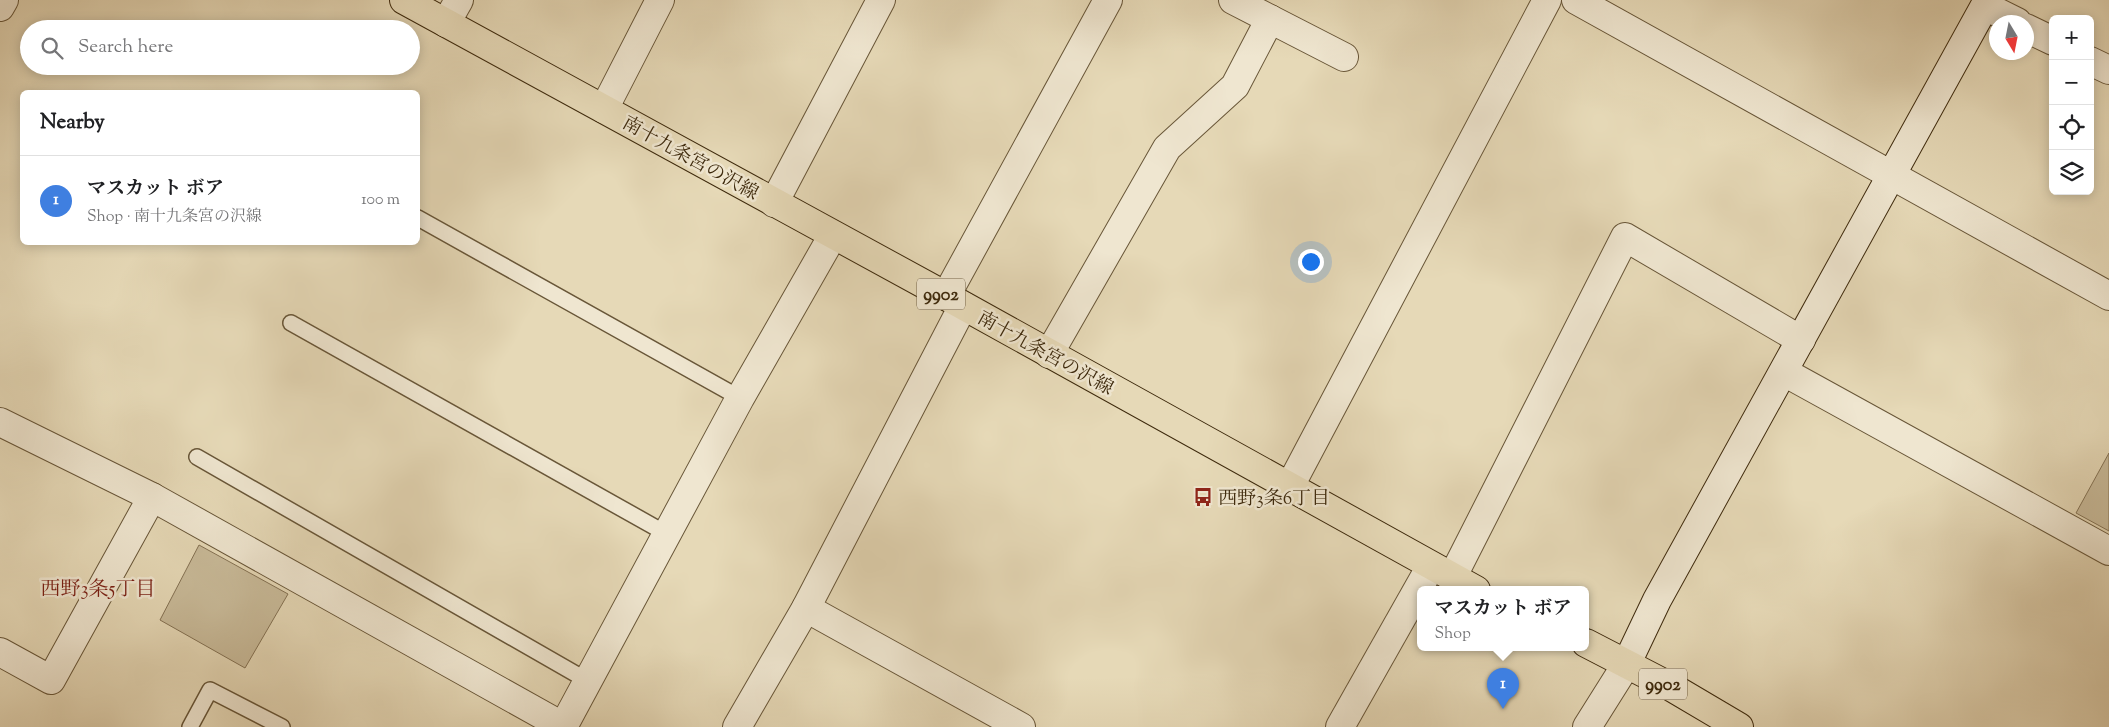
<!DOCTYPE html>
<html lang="en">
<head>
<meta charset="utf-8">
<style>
  :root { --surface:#fff; --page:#f2f2f2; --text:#202124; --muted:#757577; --line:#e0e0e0; --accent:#0f766e }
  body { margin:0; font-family:"Sorts Mill Goudy","Noto Serif JP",serif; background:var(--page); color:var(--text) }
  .controls { position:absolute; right:15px; top:15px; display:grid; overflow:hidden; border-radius:8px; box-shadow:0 2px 12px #0003 }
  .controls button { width:45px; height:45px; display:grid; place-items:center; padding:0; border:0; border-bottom:1px solid var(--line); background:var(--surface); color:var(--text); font:25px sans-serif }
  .compass { position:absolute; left:1989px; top:15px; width:45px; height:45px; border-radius:50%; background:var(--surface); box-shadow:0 2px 12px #0003; rotate:170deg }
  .you { position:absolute; left:1310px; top:261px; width:18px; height:18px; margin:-12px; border:4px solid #fff; border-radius:50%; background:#1a73e8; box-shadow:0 0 0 8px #1a73e833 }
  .badge { display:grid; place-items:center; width:32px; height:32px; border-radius:50%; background:var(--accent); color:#fff; font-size:16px; font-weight:700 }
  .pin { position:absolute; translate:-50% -41px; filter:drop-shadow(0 1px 2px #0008) }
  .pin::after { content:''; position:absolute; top:26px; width:18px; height:15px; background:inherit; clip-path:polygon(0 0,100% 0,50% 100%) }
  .popup { position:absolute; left:1417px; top:586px; width:172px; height:65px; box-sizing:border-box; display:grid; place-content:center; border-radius:8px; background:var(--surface); filter:drop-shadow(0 1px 4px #0005); font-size:16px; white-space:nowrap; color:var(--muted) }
  .popup b { font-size:19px; color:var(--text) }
  .popup::after { content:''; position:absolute; left:50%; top:100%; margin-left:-10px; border:10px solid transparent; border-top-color:var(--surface) }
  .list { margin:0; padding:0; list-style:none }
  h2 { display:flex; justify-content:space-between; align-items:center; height:65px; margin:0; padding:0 20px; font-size:21px }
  h2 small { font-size:16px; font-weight:400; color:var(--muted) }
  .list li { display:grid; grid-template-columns:32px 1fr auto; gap:15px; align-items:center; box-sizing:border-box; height:90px; padding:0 20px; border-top:1px solid var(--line) }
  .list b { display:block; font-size:19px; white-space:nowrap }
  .list p { margin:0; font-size:16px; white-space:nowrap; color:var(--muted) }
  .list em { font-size:16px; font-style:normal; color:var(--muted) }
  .icon { flex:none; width:28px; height:28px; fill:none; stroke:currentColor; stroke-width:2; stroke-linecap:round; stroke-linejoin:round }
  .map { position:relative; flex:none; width:2109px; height:727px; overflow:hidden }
  .search { position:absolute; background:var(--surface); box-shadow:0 2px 12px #0003; left:20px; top:20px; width:400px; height:55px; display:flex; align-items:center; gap:12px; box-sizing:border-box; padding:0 18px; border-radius:28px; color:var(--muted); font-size:19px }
  .panel { position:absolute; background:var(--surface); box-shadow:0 2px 12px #0003; left:20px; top:90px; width:400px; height:155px; border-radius:8px }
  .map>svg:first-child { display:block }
  .green { fill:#c9bb9a; stroke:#847254 }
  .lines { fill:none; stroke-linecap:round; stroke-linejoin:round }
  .lane-casing { stroke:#685638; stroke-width:18 }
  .street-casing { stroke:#685638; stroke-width:30 }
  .secondary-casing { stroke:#3e2a0d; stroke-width:30 }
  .primary-casing { stroke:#3e2a0d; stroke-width:30 }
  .lane { stroke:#efe6d0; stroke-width:15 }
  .street { stroke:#efe6d0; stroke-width:28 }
  .secondary { stroke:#efe6d0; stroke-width:28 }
  .primary { stroke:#e6d9b7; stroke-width:28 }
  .labels { text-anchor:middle; stroke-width:5; stroke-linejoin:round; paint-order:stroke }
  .shield { fill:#efe6d0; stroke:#736248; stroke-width:1 }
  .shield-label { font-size:18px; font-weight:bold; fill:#3e2a0d }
  .street-label { font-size:19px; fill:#3e2a0d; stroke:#efe6d0 }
  .poi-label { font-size:19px; fill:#3e2a0d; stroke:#efe6d0; text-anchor:start }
  .neighbourhood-label { font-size:20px; fill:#7a1f14; stroke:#efe6d0 }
</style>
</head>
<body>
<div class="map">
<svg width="2109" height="727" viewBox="0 0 2109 727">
  <rect width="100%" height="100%" fill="#e6d9b7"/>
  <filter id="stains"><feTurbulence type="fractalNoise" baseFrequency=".004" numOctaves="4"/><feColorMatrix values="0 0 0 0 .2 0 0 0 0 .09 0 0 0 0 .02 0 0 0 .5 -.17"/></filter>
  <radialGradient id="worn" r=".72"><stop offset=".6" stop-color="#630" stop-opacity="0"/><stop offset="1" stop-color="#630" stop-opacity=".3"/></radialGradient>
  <g class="green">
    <path d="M 2109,453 L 2109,531 L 2076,513 Z"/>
    <path d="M 199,545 L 288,594 L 245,668 L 160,620 Z"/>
  </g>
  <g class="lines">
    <g class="lane-casing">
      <g id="lane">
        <path d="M 418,218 L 740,398"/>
        <path d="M 291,323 L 667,534"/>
        <path d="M 197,457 L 588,681"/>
        <path d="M 190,727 L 210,690 L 282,727"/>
      </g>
    </g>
    <g class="street-casing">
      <g id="street">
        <path d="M 1233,0 L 1344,57"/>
        <path d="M 1576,0 L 2109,296"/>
        <path d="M 1985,6 L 2017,22"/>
        <path d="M 0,7 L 4,0"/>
        <path d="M 446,23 L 459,0"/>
        <path d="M 2026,28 L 2053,41"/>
        <path d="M 2090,61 L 2109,70"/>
        <path d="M 604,109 L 660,0"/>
        <path d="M 774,203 L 881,0"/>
        <path d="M 946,296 L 1108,0"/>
        <path d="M 1049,354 L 1167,148 L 1235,86 L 1270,19"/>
        <path d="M 1784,372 L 2109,551"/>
        <path d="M 0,422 L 152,497 L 564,727"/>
        <path d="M 1289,488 L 1547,0"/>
        <path d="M 1452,578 L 1625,237 L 1801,340"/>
        <path d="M 806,608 L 1021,727"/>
        <path d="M 0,652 L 51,680 L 152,497"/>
        <path d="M 563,727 L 740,398 L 833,235"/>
        <path d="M 737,727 L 806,608 L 963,306"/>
        <path d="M 1340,727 L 1431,566"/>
        <path d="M 1587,727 L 1626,665"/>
      </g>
    </g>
    <g class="secondary-casing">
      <path id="secondary" d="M 1626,665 L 1657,600 L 1988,0"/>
    </g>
    <g class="primary-casing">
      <g id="primary">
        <path d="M 404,0 L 946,296 L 1476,590"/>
        <path d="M 1586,643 L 1673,688 L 1739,727"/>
      </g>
    </g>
    <use href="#lane" class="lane"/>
    <use href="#street" class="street"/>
    <use href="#secondary" class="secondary"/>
    <use href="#primary" class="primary"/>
  </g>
  <defs>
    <g id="bus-bare" transform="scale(1.5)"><path d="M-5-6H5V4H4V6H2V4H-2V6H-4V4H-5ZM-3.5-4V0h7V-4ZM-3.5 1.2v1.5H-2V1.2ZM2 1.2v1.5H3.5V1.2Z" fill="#8f2418" stroke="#efe6d0" stroke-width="2.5" paint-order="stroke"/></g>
  </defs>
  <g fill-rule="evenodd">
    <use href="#bus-bare" x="1203" y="497"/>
  </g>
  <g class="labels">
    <g class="shield">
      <rect x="917" y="278.5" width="48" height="31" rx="4"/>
      <rect x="1639" y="668.5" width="48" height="31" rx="4"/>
    </g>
    <g class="shield-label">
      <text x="941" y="300">9902</text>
      <text x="1663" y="690">9902</text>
    </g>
    <g class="street-label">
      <text transform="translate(691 157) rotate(29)" y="7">南十九条宮の沢線</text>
      <text transform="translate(1046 352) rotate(29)" y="7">南十九条宮の沢線</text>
    </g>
    <g class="poi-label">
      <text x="1218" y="504">西野3条6丁目</text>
    </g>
    <g class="neighbourhood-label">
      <text x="98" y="595">西野3条5丁目</text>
    </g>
  </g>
  <rect width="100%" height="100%" filter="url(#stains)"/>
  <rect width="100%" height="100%" fill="url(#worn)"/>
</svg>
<div class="controls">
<button>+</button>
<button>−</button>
<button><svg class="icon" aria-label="locate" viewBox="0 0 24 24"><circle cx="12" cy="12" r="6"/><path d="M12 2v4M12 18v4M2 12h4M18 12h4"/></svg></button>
<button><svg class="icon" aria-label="layers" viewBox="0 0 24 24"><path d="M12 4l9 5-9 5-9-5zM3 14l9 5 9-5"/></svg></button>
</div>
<svg class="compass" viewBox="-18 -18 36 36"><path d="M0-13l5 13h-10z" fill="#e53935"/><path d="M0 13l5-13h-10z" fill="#757577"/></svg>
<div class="you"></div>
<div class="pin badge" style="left:1503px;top:709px;background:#3f7fe0">1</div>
<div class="popup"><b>マスカット ボア</b>Shop</div>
<div class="search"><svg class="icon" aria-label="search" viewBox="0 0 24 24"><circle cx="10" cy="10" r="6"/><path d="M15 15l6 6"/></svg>Search here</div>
<section class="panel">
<h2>Nearby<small></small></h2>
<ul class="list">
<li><span class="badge" style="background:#3f7fe0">1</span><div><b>マスカット ボア</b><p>Shop · 南十九条宮の沢線</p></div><em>100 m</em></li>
</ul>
</section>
</div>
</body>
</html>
